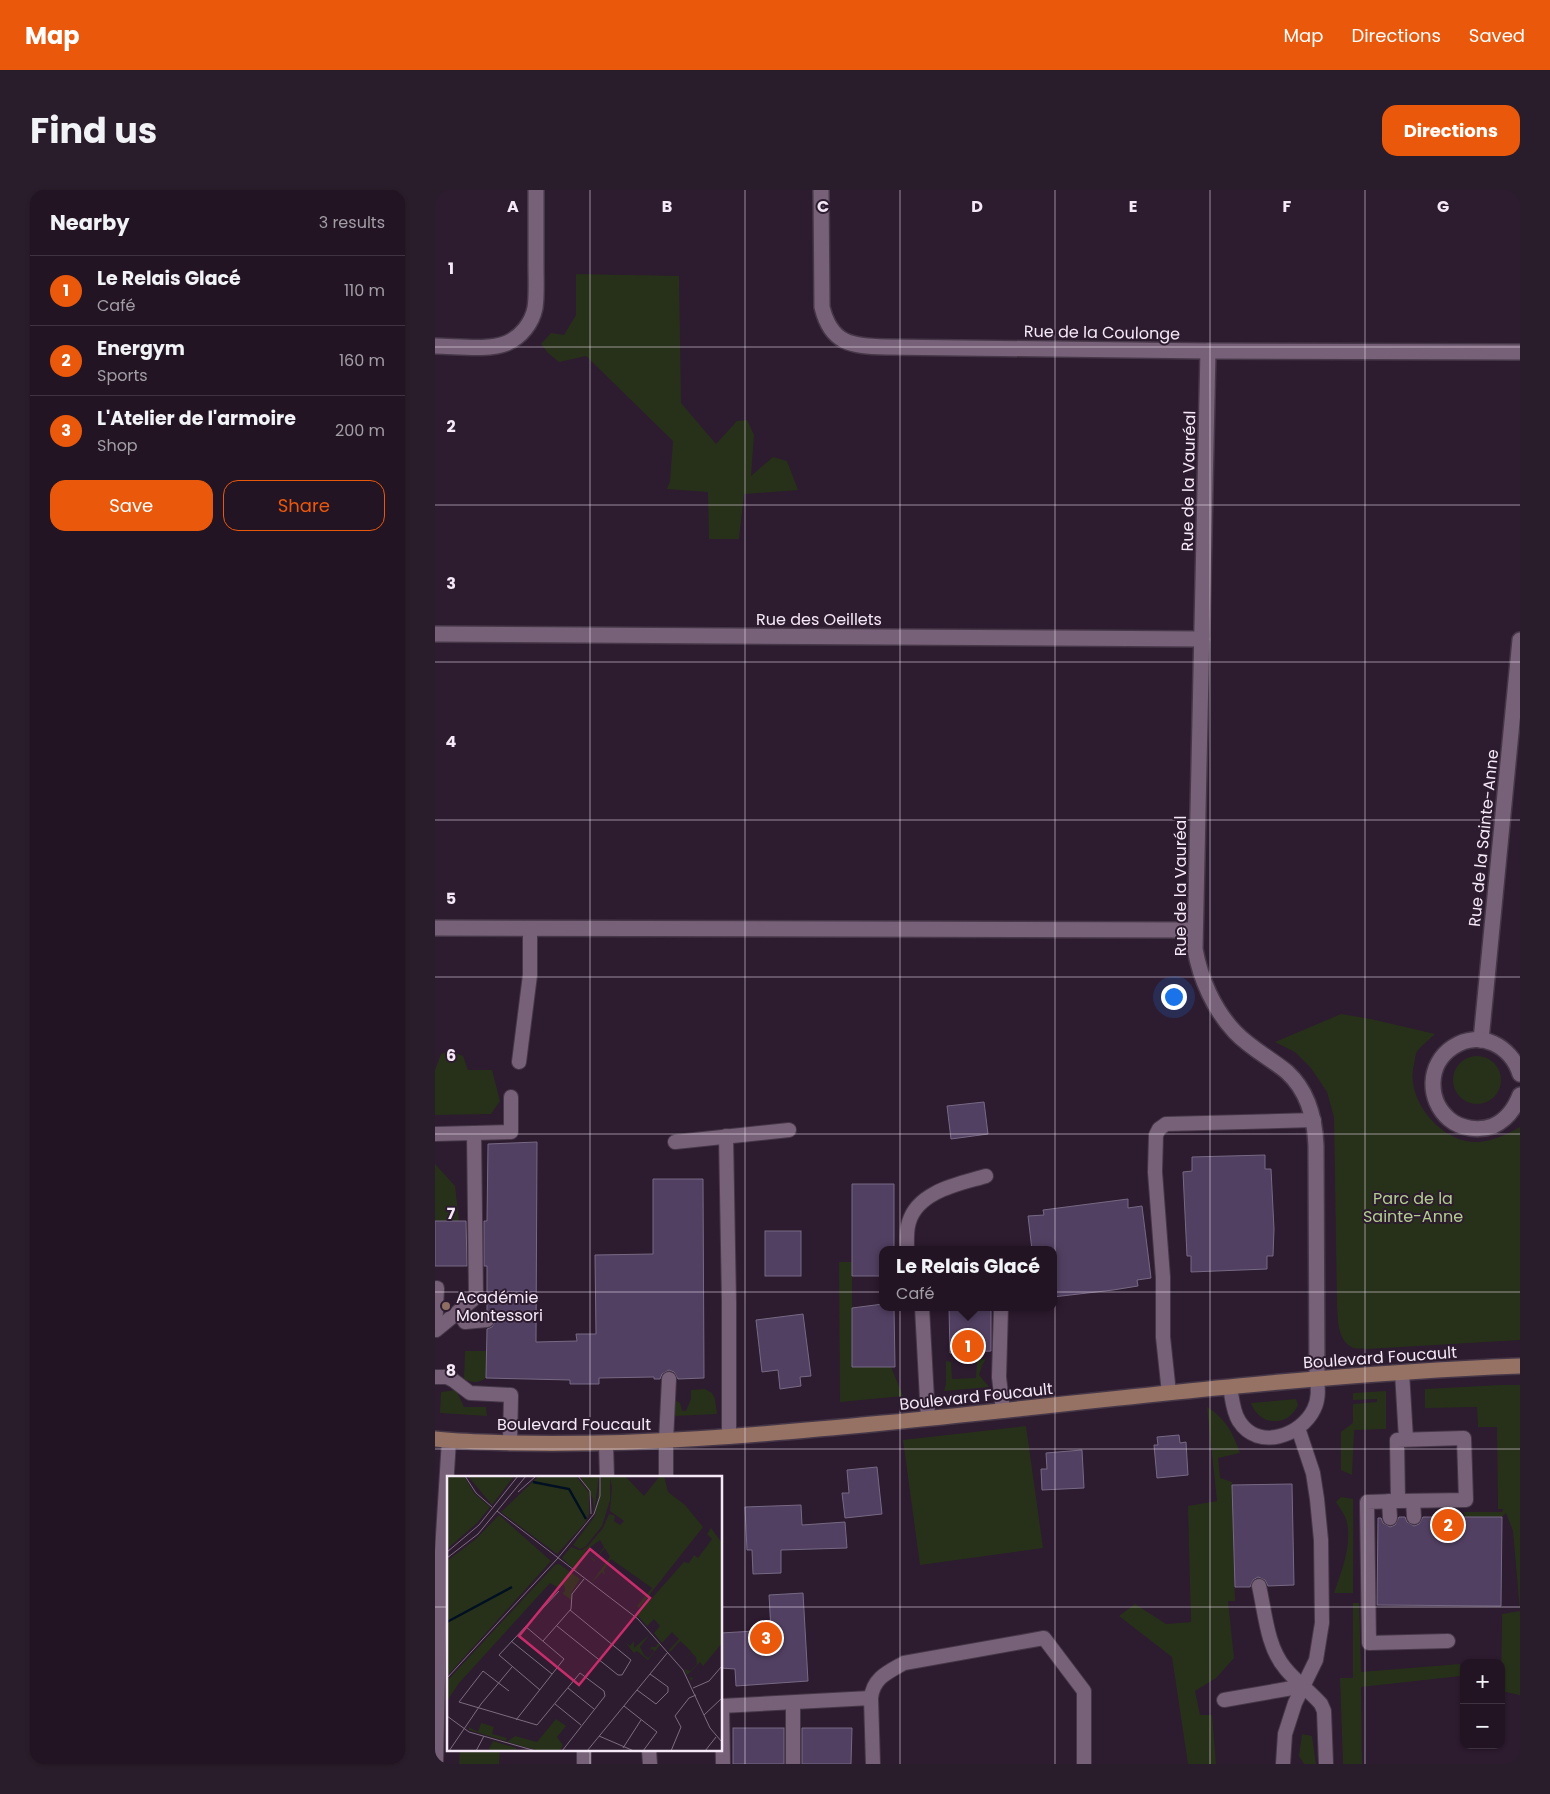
<!DOCTYPE html>
<html lang="en">
<head>
<meta charset="utf-8">
<style>
  :root { --surface:#221423; --page:#2a1d2b; --text:#f1f3f6; --muted:#a29ea6; --line:#3f3341; --accent:#ea580c }
  body { margin:0; font-family:Poppins,sans-serif; background:var(--page); color:var(--text) }
  .controls { position:absolute; right:15px; bottom:15px; display:grid; overflow:hidden; border-radius:10px; box-shadow:0 1px 4px #0004 }
  .controls button { width:45px; height:45px; display:grid; place-items:center; padding:0; border:0; border-bottom:1px solid var(--line); background:var(--surface); color:var(--text); font:25px sans-serif }
  .you { position:absolute; left:738px; top:806px; width:18px; height:18px; margin:-12px; border:4px solid #fff; border-radius:50%; background:#1a73e8; box-shadow:0 0 0 8px #1a73e833 }
  .badge { display:grid; place-items:center; width:32px; height:32px; border-radius:50%; background:var(--accent); color:#fff; font-size:16px; font-weight:700 }
  .pin { position:absolute; translate:-50% -50%; border:2px solid #fff; box-shadow:0 1px 5px #0006 }
  .popup { position:absolute; left:444px; top:1056px; width:178px; height:65px; box-sizing:border-box; display:grid; place-content:center; border-radius:10px; background:var(--surface); filter:drop-shadow(0 1px 4px #0005); font-size:16px; white-space:nowrap; color:var(--muted) }
  .popup b { font-size:19px; color:var(--text) }
  .popup::after { content:''; position:absolute; left:50%; top:100%; margin-left:-10px; border:10px solid transparent; border-top-color:var(--surface) }
  .list { margin:0; padding:0; list-style:none }
  h2 { display:flex; justify-content:space-between; align-items:center; height:65px; margin:0; padding:0 20px; font-size:21px }
  h2 small { font-size:16px; font-weight:400; color:var(--muted) }
  .list li { display:grid; grid-template-columns:32px 1fr auto; gap:15px; align-items:center; box-sizing:border-box; height:70px; padding:0 20px; border-top:1px solid var(--line) }
  .list b { display:block; font-size:19px; white-space:nowrap }
  .list p { margin:0; font-size:16px; white-space:nowrap; color:var(--muted) }
  .list em { font-size:16px; font-style:normal; color:var(--muted) }
  .actions { display:flex; gap:10px; padding:15px 20px }
  .actions a { flex:1; padding:11px 0; border:1px solid var(--accent); border-radius:15px; text-align:center; font-size:18px; color:var(--accent) }
  .actions .main { background:var(--accent); color:#fff }
  .map { position:relative; flex:none; width:1085px; height:1574px; overflow:hidden; border-radius:15px }
  header { display:flex; align-items:center; gap:30px; box-sizing:border-box; height:70px; padding:0 25px; background:var(--accent); color:#fff }
  header strong { font-size:24px }
  nav { display:flex; gap:28px; margin-inline-start:auto; font-size:18px }
  .intro { display:flex; align-items:center; justify-content:space-between; box-sizing:border-box; height:120px; padding:0 30px }
  h1 { margin:0; font-size:35px }
  .button { padding:12px 22px; border-radius:15px; background:var(--accent); color:#fff; font-size:18px; font-weight:700 }
  main { display:flex; gap:30px; padding:0 30px }
  aside { flex:1; background:var(--surface); border-radius:15px; box-shadow:0 1px 4px #0004 }
  .map>svg:first-child { display:block }
  .green { fill:#27311a }
  .building { fill:#524062; stroke:#776984 }
  .lines { fill:none; stroke-linecap:round; stroke-linejoin:round }
  .lane-casing { stroke:#463748; stroke-width:16 }
  .street-casing { stroke:#463748; stroke-width:18 }
  .secondary-casing { stroke:#463748; stroke-width:18 }
  .lane { stroke:#776179; stroke-width:14 }
  .street { stroke:#776179; stroke-width:15 }
  .secondary { stroke:#957264; stroke-width:15 }
  .grid { fill:none; stroke:#f6e9f7; stroke-width:1; stroke-opacity:0.55 }
  .education-dot { fill:#8d6e63; stroke:#2d1b2f; stroke-width:2 }
  .labels { text-anchor:middle; stroke-width:4; stroke-linejoin:round; paint-order:stroke }
  .street-label { font-size:16px; fill:#f6e9f7; stroke:#2d1b2f }
  .park-label { font-size:16px; fill:#b2cd8f; stroke:#2d1b2f }
  .poi-label { font-size:16px; fill:#f6e9f7; stroke:#2d1b2f; text-anchor:start }
  .inset-river { fill:none; stroke:#000f22; stroke-width:2.5 }
  .inset-road { fill:none; stroke:#7d6d7f; stroke-width:1 }
  .view { fill:#c72d6b; fill-opacity:0.15; stroke:#c72d6b; stroke-width:2.5 }
  .inset-edge { fill:none; stroke:#f6e9f7; stroke-width:2.5 }
  .grid-label { font-size:16px; text-anchor:middle; font-weight:bold; fill:#f6e9f7; stroke:#2d1b2f; stroke-width:4; stroke-linejoin:round; paint-order:stroke }
</style>
</head>
<body>
<header>
<strong>Map</strong>
<nav><a>Map</a><a>Directions</a><a>Saved</a></nav>
</header>
<div class="intro"><h1>Find us</h1><a class="button">Directions</a></div>
<main>
<aside>
<h2>Nearby<small>3 results</small></h2>
<ul class="list">
<li><span class="badge">1</span><div><b>Le Relais Glacé</b><p>Café</p></div><em>110 m</em></li>
<li><span class="badge">2</span><div><b>Energym</b><p>Sports</p></div><em>160 m</em></li>
<li><span class="badge">3</span><div><b>L'Atelier de l'armoire</b><p>Shop</p></div><em>200 m</em></li>
</ul>
<div class="actions"><a class="main">Save</a><a>Share</a></div>
</aside>
<div class="map">
<svg width="1085" height="1574" viewBox="0 0 1085 1574">
  <rect width="100%" height="100%" fill="#2d1b2f"/>
  <g class="green">
    <path d="M 141,84 L 244,86 L 246,213 L 281,254 L 302,231 L 312,230 L 319,245 L 316,286 L 338,267 L 352,271 L 363,300 L 309,304 L 304,349 L 274,349 L 273,302 L 232,299 L 235,291 L 238,251 L 151,166 L 124,172 L 113,163 L 106,154 L 116,143 L 129,145 L 141,125 Z"/>
    <path d="M 906,824 L 936,829 L 1000,844 C 995,849 988,854 983,860 C 980,864 980,870 979,875 C 970,908 1004,950 1038,952 C 1054,953 1071,945 1085,937 L 1085,1150 L 932,1159 C 928,1158 923,1159 919,1158 C 902,1152 903,1129 902,1115 L 899,927 L 892,902 L 876,878 L 860,862 L 840,852 Z"/>
    <path d="M 15,861 L 28,866 L 33,880 L 57,880 L 65,911 L 56,924 L 0,925 L 0,880 L 6,864 Z"/>
    <circle cx="1042" cy="890" r="24"/>
    <path d="M 0,974 L 20,996 L 24,1031 L 0,1031 Z"/>
    <path d="M 404,1072 L 417,1072 L 417,1177 L 456,1177 L 468,1206 L 405,1212 Z"/>
    <path d="M 30,1161 L 52,1161 L 51,1188 C 43,1193 38,1193 29,1189 Z"/>
    <path d="M 551,1169 L 547,1175 L 544,1185 L 554,1197 L 509,1201 L 511,1194 L 511,1171 L 516,1172 L 517,1189 L 541,1188 L 542,1170 Z"/>
    <path d="M 1066,1195 L 1085,1195 L 1085,1505 L 1066,1501 L 1067,1424 L 1085,1421 L 1078,1341 L 1071,1323 L 1067,1327 L 1030,1327 L 1029,1322 L 1067,1322 L 1068,1319 L 1063,1319 L 1062,1237 L 1043,1237 L 1042,1217 L 990,1218 L 990,1199 Z"/>
    <path d="M 270,1199 L 277,1203 L 280,1209 L 282,1224 L 240,1226 L 240,1210 L 245,1213 L 247,1221 L 251,1221 L 256,1209 L 256,1200 Z"/>
    <path d="M 21,1200 L 29,1217 L 51,1217 L 52,1226 L 5,1223 L 6,1202 Z"/>
    <path d="M 951,1201 L 951,1239 L 919,1240 L 917,1285 L 906,1280 L 906,1242 L 918,1233 L 918,1214 L 942,1212 L 942,1209 L 918,1210 L 918,1203 Z"/>
    <path d="M 861,1209 L 863,1215 C 854,1237 824,1237 816,1213 Z"/>
    <path d="M 772,1217 C 791,1229 798,1243 805,1263 L 783,1268 L 785,1288 L 797,1292 L 800,1411 L 793,1411 L 799,1468 L 781,1488 L 760,1501 L 765,1525 L 777,1525 L 781,1574 L 753,1574 L 737,1467 L 684,1426 L 700,1414 L 731,1434 L 756,1432 L 753,1316 L 782,1311 Z"/>
    <path d="M 591,1236 L 608,1358 L 485,1375 L 468,1250 Z"/>
    <path d="M 906,1307 L 918,1309 L 918,1403 L 899,1403 C 907,1380 918,1353 911,1329 C 909,1323 904,1317 901,1312 Z"/>
    <path d="M 918,1413 L 924,1413 L 926,1482 L 1025,1474 L 1026,1486 L 926,1497 L 927,1574 L 908,1574 L 905,1488 L 918,1488 Z"/>
    <path d="M 867,1544 L 877,1546 L 881,1574 L 869,1574 L 864,1566 Z"/>
    <path d="M 25,1560 L 65,1560 L 64,1574 L 24,1574 Z"/>
  </g>
  <g class="building">
    <path d="M 549,912 L 553,944 L 516,949 L 512,916 Z"/>
    <path d="M 102,952 L 101,1152 L 142,1151 L 141,1144 L 161,1144 L 160,1065 L 218,1064 L 218,989 L 268,989 L 269,1188 L 243,1189 L 239,1182 L 234,1180 L 227,1184 L 225,1189 L 219,1189 L 219,1187 L 164,1188 L 164,1194 L 135,1194 L 135,1190 L 51,1188 L 52,1139 L 57,1137 L 61,1130 L 59,1125 L 52,1121 L 52,1076 L 49,1076 L 49,1031 L 52,1031 L 53,954 Z"/>
    <path d="M 830,965 L 830,979 L 836,979 L 839,1039 L 838,1066 L 832,1066 L 832,1079 L 756,1082 L 756,1066 L 752,1066 L 748,982 L 757,981 L 757,967 Z"/>
    <path d="M 417,994 L 459,994 L 459,1060 L 448,1060 L 448,1086 L 417,1086 Z"/>
    <path d="M 693,1009 L 693,1018 L 707,1016 L 716,1088 L 702,1090 L 703,1096 L 678,1100 L 618,1107 L 618,1060 L 597,1060 L 593,1026 L 609,1025 L 608,1020 Z"/>
    <path d="M 0,1031 L 31,1031 L 32,1076 L 0,1076 Z"/>
    <rect x="330" y="1041" width="36" height="45"/>
    <path d="M 448,1114 L 448,1117 L 459,1117 L 460,1177 L 417,1177 L 417,1118 Z"/>
    <path d="M 514,1117 L 556,1117 L 556,1161 L 515,1163 Z"/>
    <path d="M 368,1124 L 376,1186 L 365,1187 L 366,1196 L 345,1199 L 343,1180 L 327,1182 L 321,1130 Z"/>
    <path d="M 744,1245 L 745,1253 L 751,1252 L 753,1285 L 722,1288 L 719,1255 L 723,1255 L 722,1247 Z"/>
    <path d="M 647,1260 L 649,1298 L 607,1300 L 606,1279 L 612,1279 L 611,1263 Z"/>
    <path d="M 442,1277 L 447,1324 L 410,1328 L 407,1303 L 414,1303 L 412,1280 Z"/>
    <path d="M 857,1294 L 859,1395 L 833,1396 L 830,1390 L 823,1387 L 818,1390 L 815,1397 L 800,1397 L 797,1295 Z"/>
    <path d="M 366,1315 L 367,1335 L 410,1332 L 412,1358 L 346,1360 L 346,1383 L 318,1384 L 317,1360 L 312,1360 L 310,1317 Z"/>
    <path d="M 964,1327 L 970,1327 L 972,1332 L 979,1336 L 984,1334 L 988,1327 L 1067,1327 L 1066,1416 L 942,1415 L 943,1328 L 946,1328 L 948,1333 L 955,1337 L 960,1335 Z"/>
    <path d="M 368,1403 L 373,1491 L 301,1496 L 300,1479 L 286,1478 L 286,1443 L 336,1440 L 334,1405 Z"/>
    <rect x="298" y="1538" width="51" height="36"/>
    <path d="M 367,1538 L 417,1538 L 416,1574 L 367,1574 Z"/>
  </g>
  <g class="lines">
    <g class="lane-casing">
      <g id="lane">
        <path d="M 84,872 L 95,785 L 95,738"/>
        <path d="M 39,943 L 76,942 L 76,907"/>
        <path d="M 0,944 L 39,943 L 41,1107 L 1,1140"/>
        <path d="M 291,946 L 294,1112 L 294,1247"/>
        <path d="M 240,952 L 354,940"/>
        <path d="M 472,1060 C 472,1051 471,1041 474,1032 C 483,1001 524,994 551,986"/>
        <path d="M 487,1117 L 493,1228"/>
        <path d="M 566,1117 L 564,1187 L 568,1221"/>
        <path d="M 24,1122 L 30,1132 L 52,1130"/>
        <path d="M 0,1140 L 2,1098"/>
        <path d="M 967,1182 L 971,1249"/>
        <path d="M 0,1187 L 12,1187 L 18,1190 L 35,1203 L 76,1205 L 75,1253"/>
        <path d="M 795,1197 C 797,1208 798,1222 804,1231 C 823,1261 866,1246 879,1219 C 884,1209 883,1199 882,1188"/>
        <path d="M 734,1203 L 728,1147 L 728,1087 L 720,982 L 721,945 L 724,939 L 731,934 L 879,930"/>
        <path d="M 1029,1248 L 1031,1310 L 963,1311 L 962,1250 Z"/>
        <path d="M 171,1254 L 172,1288"/>
        <path d="M 231,1288 L 231,1251 L 234,1189"/>
        <path d="M 954,1311 L 955,1328"/>
        <path d="M 963,1311 L 932,1312 L 934,1453 L 1013,1451"/>
        <path d="M 978,1311 L 979,1327"/>
        <path d="M 824,1396 C 830,1422 832,1457 850,1478 C 860,1491 875,1501 886,1514 L 889,1521 L 891,1574"/>
        <path d="M 436,1508 C 438,1488 453,1482 469,1473 L 609,1448 L 649,1501 L 649,1574"/>
        <path d="M 789,1510 L 869,1496"/>
        <path d="M 358,1513 L 358,1574"/>
        <path d="M 286,1516 L 436,1508 L 438,1574"/>
        <path d="M 287,1516 L 288,1574"/>
        <path d="M 149,1560 L 149,1574"/>
        <path d="M 214,1560 L 215,1574"/>
        <path d="M 1,1574 L 5,1393 L 14,1250"/>
        <path d="M 848,1574 L 850,1544 L 860,1513 L 881,1470 L 887,1433 L 886,1350 L 882,1309 L 878,1283 L 863,1238"/>
      </g>
    </g>
    <g class="street-casing">
      <g id="street">
        <path d="M 386,0 L 387,117 C 396,154 416,156 451,157 L 773,161 L 1085,162"/>
        <path d="M 0,156 C 21,156 53,161 72,153 C 86,147 97,133 100,118 C 102,105 101,90 101,76 C 101,51 101,25 101,0"/>
        <path d="M 773,161 L 760,759 C 765,788 779,820 800,842 C 815,858 835,868 852,882 C 873,901 880,929 881,956 L 882,1188"/>
        <path d="M 0,444 L 767,449"/>
        <path d="M 0,738 L 759,740"/>
        <path d="M 1046,850 L 1085,450"/>
        <path d="M 1085,884 C 1076,856 1045,839 1018,857 C 992,874 992,910 1014,929 C 1026,939 1044,941 1058,936 C 1072,930 1080,918 1085,905"/>
      </g>
    </g>
    <g class="secondary-casing">
      <path id="secondary" d="M 0,1249 C 25,1252 51,1252 76,1253 C 201,1256 324,1245 448,1233 C 660,1212 872,1184 1085,1176"/>
    </g>
    <use href="#lane" class="lane"/>
    <use href="#street" class="street"/>
    <use href="#secondary" class="secondary"/>
  </g>
  <path class="grid" d="M 155,0 L 155,1288M 310,0 L 310,1574M 465,0 L 465,1574M 620,0 L 620,1574M 775,0 L 775,1574M 930,0 L 930,1574M 0,157 L 1085,157M 0,315 L 1085,315M 0,472 L 1085,472M 0,630 L 1085,630M 0,787 L 1085,787M 0,944 L 1085,944M 0,1102 L 1085,1102M 0,1259 L 1085,1259M 0,1417 L 14,1417M 286,1417 L 1085,1417M 155,1560 L 155,1574"/>
  <circle class="education-dot" cx="11" cy="1116" r="5"/>
  <g class="labels">
    <g class="street-label">
      <text transform="translate(667 142) rotate(1)" y="6">Rue de la Coulonge</text>
      <text transform="translate(753 291) rotate(-89)" y="6">Rue de la Vauréal</text>
      <text x="384" y="435">Rue des Oeillets</text>
      <text transform="translate(1048 648) rotate(-84)" y="6">Rue de la Sainte-Anne</text>
      <text transform="translate(745 696) rotate(-90)" y="6">Rue de la Vauréal</text>
      <text transform="translate(945 1167) rotate(-4)" y="6">Boulevard Foucault</text>
      <text transform="translate(541 1206) rotate(-6)" y="6">Boulevard Foucault</text>
      <text x="139" y="1240">Boulevard Foucault</text>
    </g>
    <g class="park-label">
      <text x="978" y="1014">Parc de la<tspan x="978" dy="18">Sainte-Anne</tspan></text>
    </g>
    <g class="poi-label">
      <text x="21" y="1113">Académie<tspan x="21" dy="18">Montessori</tspan></text>
    </g>
  </g>
  <g transform="translate(12 1286)">
    <rect width="275" height="275" fill="#2d1b2f"/>
    <path d="M 0,0 L 17,0 L 27,17 L 43,31 L 30,47 L 0,73 ZM 21,0 L 67,0 L 45,29 ZM 92,0 L 129,0 L 142,17 L 142,38 L 138,47 L 110,78 L 54,36 ZM 133,0 L 152,0 L 147,37 L 146,23 ZM 154,0 L 178,0 L 197,20 L 213,0 L 217,0 L 221,16 L 238,29 L 256,51 L 192,132 L 190,130 L 205,112 L 164,83 L 157,94 L 158,99 L 155,96 L 144,107 L 163,81 L 158,72 L 144,89 L 147,85 L 142,81 L 148,84 L 157,71 L 153,64 L 138,75 L 141,79 L 136,81 L 129,95 L 115,82 L 124,71 L 132,74 L 135,74 L 141,70 L 156,52 L 162,38 L 168,40 L 167,45 L 173,49 L 177,45 L 163,35 L 165,11 L 163,2 L 163,24 L 155,50 L 138,71 L 133,73 L 126,69 L 148,40 ZM 52,39 L 104,85 L 0,200 L 0,85 L 29,63 ZM 264,52 L 275,67 L 275,167 L 244,205 L 242,201 L 246,202 L 256,190 L 253,186 L 240,199 L 237,193 L 243,195 L 250,188 L 249,181 L 244,176 L 235,190 L 244,175 L 233,165 L 223,176 L 220,172 L 222,174 L 232,163 L 225,156 L 215,167 L 207,157 L 213,150 L 207,143 L 200,150 L 190,139 L 237,86 L 242,87 L 247,79 L 251,82 L 265,63 L 260,58 ZM 112,88 L 133,103 L 124,117 L 124,124 L 115,117 L 118,115 L 117,109 L 110,111 L 103,107 L 12,207 L 0,225 L 0,205 L 108,89 ZM 203,158 L 193,171 L 197,179 L 201,182 L 207,176 L 206,173 L 203,174 L 204,171 L 209,171 L 211,167 L 213,169 L 201,184 L 190,175 L 187,177 L 178,166 L 183,170 L 187,165 L 187,172 ZM 109,243 L 119,250 L 110,261 L 116,269 L 113,275 L 93,275 L 60,266 L 68,260 L 90,266 ZM 34,247 L 47,251 L 45,258 L 60,262 L 59,265 L 22,254 L 22,251 L 31,256 ZM 46,265 L 69,272 L 70,275 L 41,275 Z" fill="#27311a"/>
    <path class="inset-river" d="M 86,6 L 122,13 L 139,43M 0,146 L 65,111"/>
    <path class="inset-road" d="M 18,0 L 29,17 L 45,31M 131,0 L 143,15 L 144,38M 71,16 L 89,0M 50,35 L 191,143 L 236,194 L 263,252 L 275,266M 0,76 L 32,49 L 71,0M 0,82 L 31,58 L 79,0M 110,83 L 147,38 L 153,20 L 153,0M 110,150 L 171,199 L 175,199 L 184,184 L 123,134M 64,165 L 105,198M 96,165 L 124,133 L 125,118 L 137,103M 0,202 L 110,83M 121,212 L 147,233M 246,212 L 262,205 L 275,190M 93,214 L 52,179 L 112,115M 190,214 L 209,228 L 221,216 L 221,211 L 203,198M 62,215 L 36,195 L 12,226 L 90,249 L 133,197 L 157,215 L 158,220 L 115,275M 108,228 L 134,249M 177,230 L 210,256 L 196,275M 257,239 L 275,222M 0,240 L 22,256 L 89,275M 69,244 L 117,183 L 78,150M 152,260 L 187,275M 176,272 L 194,244M 2,275 L 34,228 L 65,191M 29,275 L 37,260M 140,275 L 221,176M 224,275 L 234,251 L 228,240 L 242,222 L 249,219M 258,275 L 269,261"/>
    <path class="view" d="M 143,73 L 203,122 L 132,209 L 72,160 Z"/>
    <rect width="275" height="275" class="inset-edge"/>
  </g>
  <g class="grid-label">
    <text x="78" y="22">A</text>
    <text x="232" y="22">B</text>
    <text x="388" y="22">C</text>
    <text x="542" y="22">D</text>
    <text x="698" y="22">E</text>
    <text x="852" y="22">F</text>
    <text x="1008" y="22">G</text>
    <text x="16" y="84">1</text>
    <text x="16" y="242">2</text>
    <text x="16" y="399">3</text>
    <text x="16" y="557">4</text>
    <text x="16" y="714">5</text>
    <text x="16" y="871">6</text>
    <text x="16" y="1029">7</text>
    <text x="16" y="1186">8</text>
  </g>
</svg>
<div class="controls">
<button>+</button>
<button>−</button>
</div>
<div class="you"></div>
<div class="pin badge" style="left:533px;top:1156px">1</div>
<div class="popup"><b>Le Relais Glacé</b>Café</div>
<div class="pin badge" style="left:1013px;top:1335px">2</div>
<div class="pin badge" style="left:331px;top:1448px">3</div>
</div>
</main>
</body>
</html>
